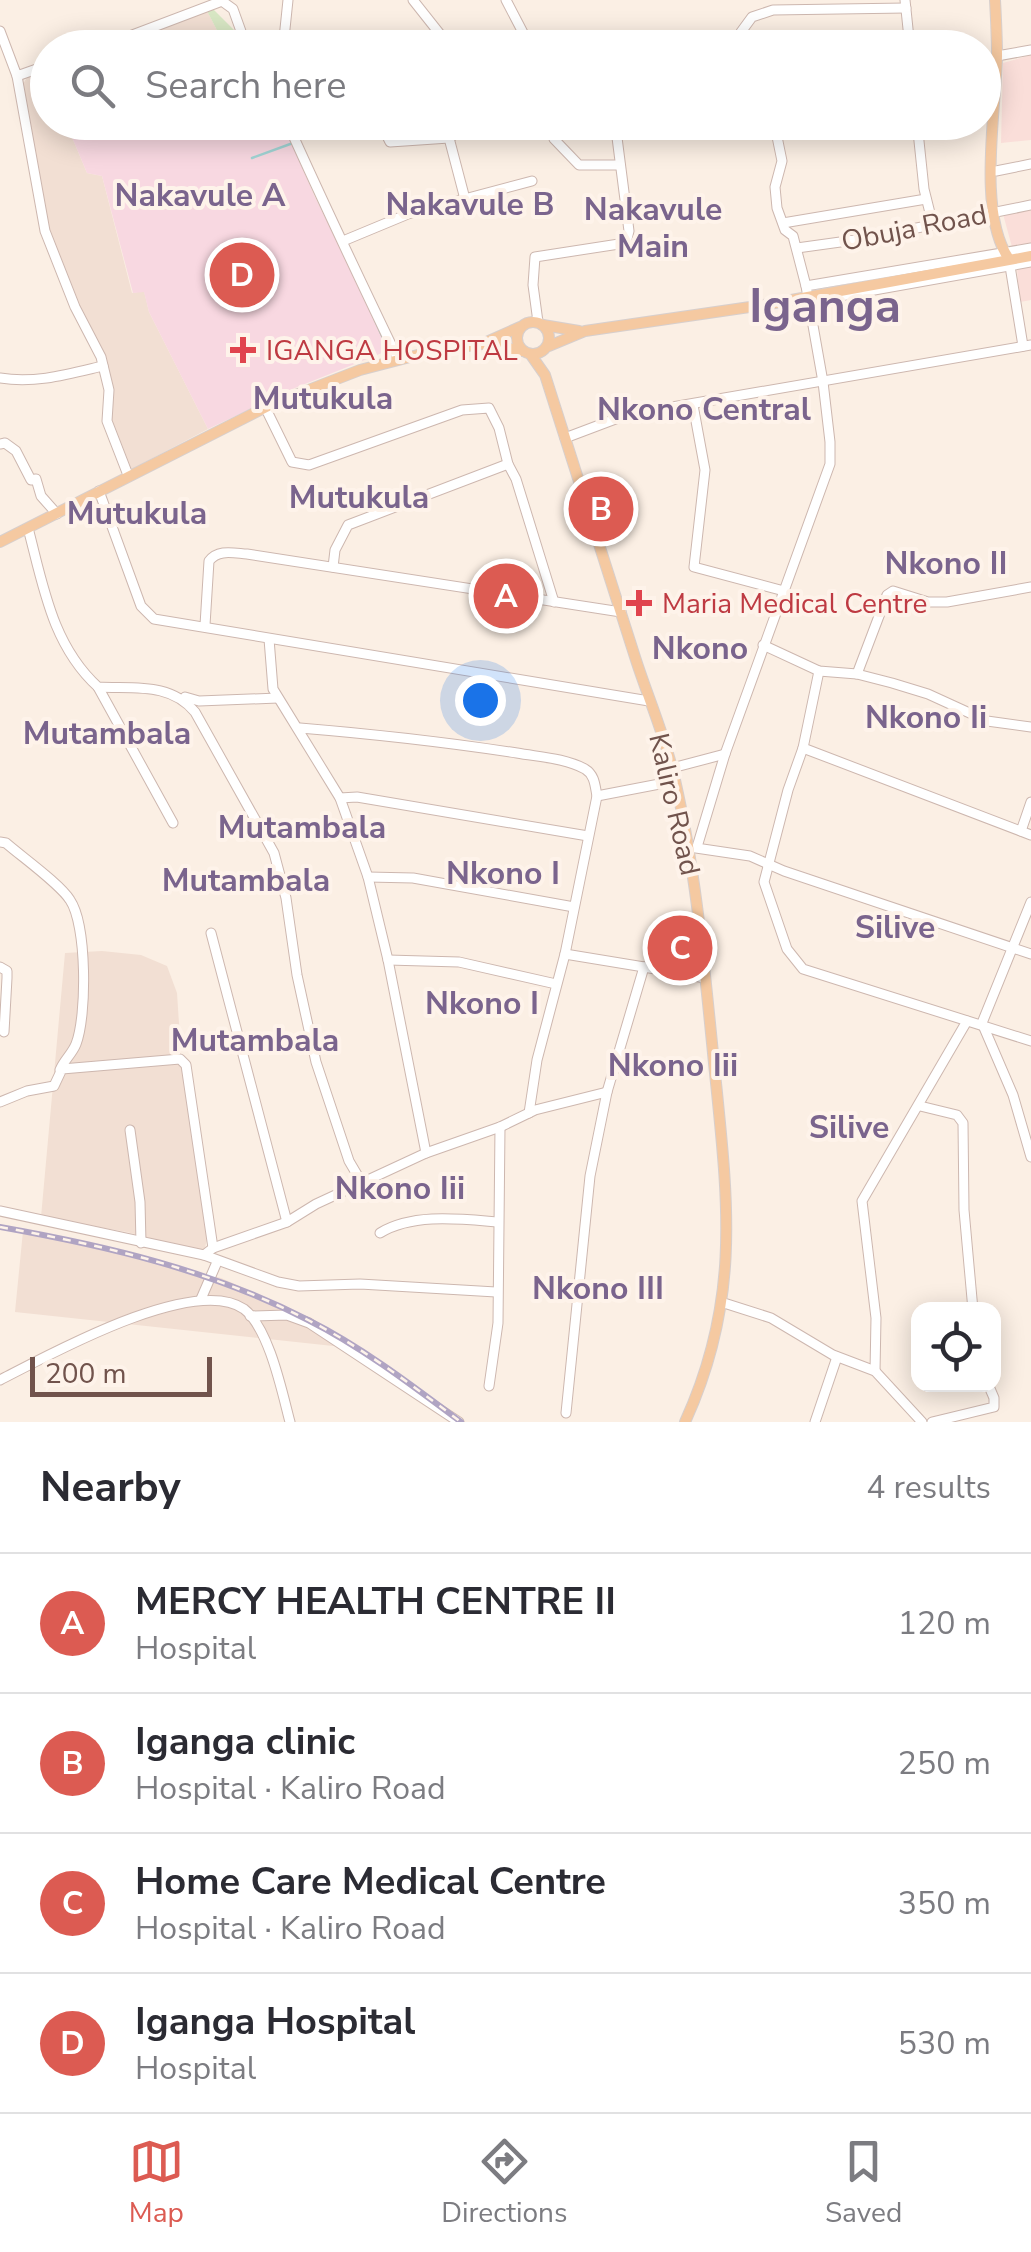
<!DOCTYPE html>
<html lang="en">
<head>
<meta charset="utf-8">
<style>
  :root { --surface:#fff; --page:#f7f7f7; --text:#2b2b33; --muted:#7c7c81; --line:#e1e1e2; --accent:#dc5b52 }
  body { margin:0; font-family:"Nunito Sans",sans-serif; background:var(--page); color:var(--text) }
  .controls { position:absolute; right:30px; bottom:30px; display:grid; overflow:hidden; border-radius:20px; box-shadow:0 5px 25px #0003 }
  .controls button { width:90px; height:90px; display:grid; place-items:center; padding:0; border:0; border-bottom:2px solid var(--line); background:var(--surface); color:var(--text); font:50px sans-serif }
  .scale { position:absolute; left:30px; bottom:25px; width:182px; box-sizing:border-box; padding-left:10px; border:5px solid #71534c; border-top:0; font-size:28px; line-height:35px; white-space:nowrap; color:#71534c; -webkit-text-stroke:8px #fef3ea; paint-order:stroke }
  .you { position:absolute; left:480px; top:700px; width:35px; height:35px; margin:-25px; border:8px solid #fff; border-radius:50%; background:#1a73e8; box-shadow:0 0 0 15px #1a73e833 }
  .badge { display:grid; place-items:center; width:65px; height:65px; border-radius:50%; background:var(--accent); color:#fff; font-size:32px; font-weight:700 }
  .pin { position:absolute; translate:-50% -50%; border:5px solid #fff; box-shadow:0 2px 10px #0006 }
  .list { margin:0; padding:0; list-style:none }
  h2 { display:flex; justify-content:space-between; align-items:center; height:130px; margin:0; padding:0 40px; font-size:42px }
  h2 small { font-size:32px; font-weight:400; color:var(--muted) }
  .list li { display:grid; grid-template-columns:65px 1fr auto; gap:30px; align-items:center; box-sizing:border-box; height:140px; padding:0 40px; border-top:2px solid var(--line) }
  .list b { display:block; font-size:38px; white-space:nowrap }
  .list p { margin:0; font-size:32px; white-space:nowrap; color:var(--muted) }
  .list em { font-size:32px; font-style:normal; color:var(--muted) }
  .icon { flex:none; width:55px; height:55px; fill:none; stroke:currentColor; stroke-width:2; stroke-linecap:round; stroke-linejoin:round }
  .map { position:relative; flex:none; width:1031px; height:1422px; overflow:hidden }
  .search { position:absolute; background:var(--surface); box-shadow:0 5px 25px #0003; left:30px; right:30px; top:30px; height:110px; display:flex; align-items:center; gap:25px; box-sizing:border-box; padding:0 35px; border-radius:55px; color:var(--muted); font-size:38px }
  .sheet { height:690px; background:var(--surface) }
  nav { display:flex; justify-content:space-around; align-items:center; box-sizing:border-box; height:140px; border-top:2px solid var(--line); background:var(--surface); font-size:28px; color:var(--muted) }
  nav a { display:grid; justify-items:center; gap:5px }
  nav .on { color:var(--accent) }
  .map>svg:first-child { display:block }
  .residential { fill:#f2dfd3 }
  .commercial { fill:#faded9 }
  .medical { fill:#f8d8e1 }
  .grass { fill:#d8e7c4 }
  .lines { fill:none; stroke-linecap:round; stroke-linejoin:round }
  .stream { stroke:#a1d4d4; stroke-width:2.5 }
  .minor-casing { stroke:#cdb7af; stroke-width:11 }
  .major-casing { stroke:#d7cfcd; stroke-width:12 }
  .minor { stroke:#fff; stroke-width:9 }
  .major { stroke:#f5c9a1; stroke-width:10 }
  .rail-casing { stroke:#b0a4c3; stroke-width:6 }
  .rail { stroke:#fef3ea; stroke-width:2.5; stroke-dasharray:8; stroke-linecap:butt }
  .health-dot { fill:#e0444e; stroke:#fef3ea; stroke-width:4 }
  .labels { text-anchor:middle; stroke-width:8; stroke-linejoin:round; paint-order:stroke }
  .street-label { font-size:28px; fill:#71534c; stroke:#fef3ea }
  .health-label { font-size:28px; fill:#be3a42; stroke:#fef3ea; text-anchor:start }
  .quarter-label { font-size:32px; font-weight:bold; fill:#7a648d; stroke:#fef3ea }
  .town-label { font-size:48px; font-weight:bold; fill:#7a648d; stroke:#fef3ea }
</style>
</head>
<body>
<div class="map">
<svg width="1031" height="1422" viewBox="0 0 1031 1422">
  <rect width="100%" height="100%" fill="#fbefe4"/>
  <g class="residential">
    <path d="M 206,9 L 222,40 L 238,34 L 245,48 L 108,48 Z"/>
    <path d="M 47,69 L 48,122 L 66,123 L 87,173 L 102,176 L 132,293 L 144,291 L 149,312 L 208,429 L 130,470 L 109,422 L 111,392 L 47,227 L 21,87 L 28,76 Z"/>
    <path d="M 102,951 L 141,955 L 167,966 L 177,993 L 182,1069 L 209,1229 L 204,1253 L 127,1232 L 41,1217 L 65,953 Z"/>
    <path d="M 23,1231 L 85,1242 L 221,1278 L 294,1310 L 361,1349 L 15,1312 Z"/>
  </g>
  <g class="commercial">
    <path d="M 1031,55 L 1031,140 L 1001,143 L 1003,63 Z"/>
    <path d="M 1031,208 L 1031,245 L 1012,247 L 1003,214 Z"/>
    <path d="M 1031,264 L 1031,300 L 1020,302 L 1017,269 Z"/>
  </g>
  <path class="medical" d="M 66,123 L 283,123 L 314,195 L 389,347 L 387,351 L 290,390 L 208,429 L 149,312 L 144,292 L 133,293 L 102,176 L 87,173 Z"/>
  <path class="grass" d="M 211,7 L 238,34 L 222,40 L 206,9 Z"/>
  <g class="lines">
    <g class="stream">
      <path d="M 138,38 L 150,33"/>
      <path d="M 118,45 L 133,40"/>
      <path d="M 252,158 L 293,143"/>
      <path d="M 375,320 L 383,338"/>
    </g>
    <g class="minor-casing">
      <g id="minor">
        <path d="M 413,0 L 451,48"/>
        <path d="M 506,0 L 531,48"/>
        <path d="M 905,0 L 910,48"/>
        <path d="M 0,31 L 17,76 L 48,65"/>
        <path d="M 359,46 L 359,48"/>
        <path d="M 98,48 L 222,1 L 233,9 L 247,48"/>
        <path d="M 283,48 L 288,0"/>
        <path d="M 761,48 L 741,32 L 752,17 L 773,10 L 906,8"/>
        <path d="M 997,56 L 1031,50"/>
        <path d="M 17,76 L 45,231 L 75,307 L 101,357 L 109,390 L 107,421 L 128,475"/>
        <path d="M 287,122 C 323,202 360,280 398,359"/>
        <path d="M 380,122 L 390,142 L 449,138 L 474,122"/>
        <path d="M 549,122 L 554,139 L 579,165 L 620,165"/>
        <path d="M 917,122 L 924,189 L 933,225"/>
        <path d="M 449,138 L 465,199"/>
        <path d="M 996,171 L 1031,164"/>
        <path d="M 783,223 L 926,199"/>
        <path d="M 343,241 L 408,214 L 532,181"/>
        <path d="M 797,248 L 862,239 L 1031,205"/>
        <path d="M 1009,260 L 1023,346"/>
        <path d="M 806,286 L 1031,248"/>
        <path d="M 807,302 L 1031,262"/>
        <path d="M 538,322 L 533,285 L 535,257 L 619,244 L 627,239 L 629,231 L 615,122"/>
        <path d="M 0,378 C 35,384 69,374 103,366"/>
        <path d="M 693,405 L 705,470 L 694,567 L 784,591"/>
        <path d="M 265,407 L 292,462 L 309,465 L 462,410 L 489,408 L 499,428 L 508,464"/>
        <path d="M 565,438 L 626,415 L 1031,345"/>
        <path d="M 0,444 L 5,443 L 16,451 L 31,480 L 36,479 L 41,496 L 57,514"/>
        <path d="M 99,491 L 141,606 L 154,619 L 649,701"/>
        <path d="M 28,528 C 43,585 52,645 98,687 C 134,689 170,682 195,712 L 274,853 L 286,898 L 297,975 L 316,1062 L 349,1161 L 362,1183"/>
        <path d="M 333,567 L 335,550 L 348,525 L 508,464 L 516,479 L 554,602"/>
        <path d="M 205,625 L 209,561 C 218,549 233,553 247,554 L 621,612"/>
        <path d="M 269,639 L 273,689 L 340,798 L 368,877 L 388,960 L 426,1153"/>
        <path d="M 763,645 L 819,671 L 857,674 L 892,683 L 928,694 L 987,721 L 1031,727"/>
        <path d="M 819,671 L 803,748 L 788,790 L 764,882 L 787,949 L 803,969 L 1031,1041"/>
        <path d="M 857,674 L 887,595 L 893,591 L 928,602 L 947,602 L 1031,587"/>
        <path d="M 98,687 L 173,823"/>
        <path d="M 185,697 L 199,701 L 278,698"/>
        <path d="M 300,728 C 373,734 445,742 517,753 C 539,757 565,758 585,769 C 595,775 595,786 597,796 L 565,954 L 537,1060 L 529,1113"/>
        <path d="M 803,748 L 1031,835"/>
        <path d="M 672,768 L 725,754"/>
        <path d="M 597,796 L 675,781"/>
        <path d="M 340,798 L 357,797 L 588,836"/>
        <path d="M 1021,831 L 1031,802"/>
        <path d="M 0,842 L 6,843 C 22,857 60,884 70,900 C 87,925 87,1016 76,1044 C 72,1054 64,1060 60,1070"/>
        <path d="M 697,847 L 725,754 L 830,464 L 830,442 L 823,382 L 806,286 L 793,236 L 785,230 L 777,208 L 775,187 L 782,161 L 774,122"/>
        <path d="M 696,848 L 750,856 L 784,871 L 1031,954"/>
        <path d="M 368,877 L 413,878 L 574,907"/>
        <path d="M 1031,902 L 982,1023 L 1013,1095 L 1031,1157"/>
        <path d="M 211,933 L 287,1222"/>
        <path d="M 565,954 L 644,967"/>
        <path d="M 388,960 L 459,962 L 556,984"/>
        <path d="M 0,967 L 7,971 L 7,978 L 4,1032"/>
        <path d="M 0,1102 L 27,1091 L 54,1086 L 62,1069 L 180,1059 L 186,1065 L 213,1248"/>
        <path d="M 920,1106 L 957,1115 L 963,1123 L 964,1210 L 973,1310"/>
        <path d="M 130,1130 L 140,1202 L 141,1243"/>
        <path d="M 0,1211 L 204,1255 L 278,1282 L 299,1286 L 360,1284 L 496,1292"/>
        <path d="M 380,1233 C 413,1213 460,1219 498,1222"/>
        <path d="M 204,1255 L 213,1248 L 287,1222 L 316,1204 L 426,1153 L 500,1127 L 535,1110 L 607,1092"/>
        <path d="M 201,1299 L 217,1262"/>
        <path d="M 724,1303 L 771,1318 L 833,1355 L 875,1371 L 922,1422"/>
        <path d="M 250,1316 L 287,1315 L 309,1323 L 459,1422"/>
        <path d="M 875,1371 L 876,1318 L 862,1201 L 967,1021"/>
        <path d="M 0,1380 C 49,1355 194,1274 244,1309 C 269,1328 282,1392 290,1422"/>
        <path d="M 489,1386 L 498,1323 L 500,1127"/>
        <path d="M 566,1413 L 590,1176 L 607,1092 L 644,967 L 705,978"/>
        <path d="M 815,1422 L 837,1357"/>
        <path d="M 932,1422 L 994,1407 L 994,1398 L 988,1384"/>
      </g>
    </g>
    <g class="major-casing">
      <g id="major">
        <path d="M 995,0 C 996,18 997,37 997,56 C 996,110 977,213 1009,259"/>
        <circle cx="533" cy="338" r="16"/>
        <path d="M 543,325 L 579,331"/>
        <path d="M 488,344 L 522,351"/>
        <path d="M 549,346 L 585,331 L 764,305 L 1031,256"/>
        <path d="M 531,355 L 545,375 C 575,469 605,563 635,657 C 648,698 666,738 675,780 C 697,876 705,975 715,1073 C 728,1202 741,1300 685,1422"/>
        <path d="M 0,542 L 270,405 L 360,370 L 433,351 L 482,344 L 520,327"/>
      </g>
    </g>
    <use href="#minor" class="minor"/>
    <use href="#major" class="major"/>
    <g class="rail-casing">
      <path id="rail" d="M 0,1227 C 107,1246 211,1270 308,1320 C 362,1347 413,1386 461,1422"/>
    </g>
    <use href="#rail" class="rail"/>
  </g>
  <g class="health-dot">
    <path d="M238 335h10v10h10v10h-10v10h-10v-10h-10v-10h10z"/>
    <path d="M634 588h10v10h10v10h-10v10h-10v-10h-10v-10h10z"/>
  </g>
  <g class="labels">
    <g class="street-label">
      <text transform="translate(914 227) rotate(-11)" y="10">Obuja Road</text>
      <text transform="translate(675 804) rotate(77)" y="10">Kaliro Road</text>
    </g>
    <g class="health-label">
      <text x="266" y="360">IGANGA HOSPITAL</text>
      <text x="662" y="613">Maria Medical Centre</text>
    </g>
    <g class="quarter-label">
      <text x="200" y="206">Nakavule A</text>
      <text x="470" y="215">Nakavule B</text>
      <text x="653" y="220">Nakavule<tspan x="653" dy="37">Main</tspan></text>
      <text x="323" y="409">Mutukula</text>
      <text x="704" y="420">Nkono Central</text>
      <text x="359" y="508">Mutukula</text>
      <text x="137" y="524">Mutukula</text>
      <text x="946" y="574">Nkono II</text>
      <text x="700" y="659">Nkono</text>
      <text x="926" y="728">Nkono Ii</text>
      <text x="107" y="744">Mutambala</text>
      <text x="302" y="838">Mutambala</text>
      <text x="503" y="884">Nkono I</text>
      <text x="246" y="891">Mutambala</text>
      <text x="895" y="938">Silive</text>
      <text x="482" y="1014">Nkono I</text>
      <text x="255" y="1051">Mutambala</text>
      <text x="673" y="1076">Nkono Iii</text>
      <text x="849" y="1138">Silive</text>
      <text x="400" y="1199">Nkono Iii</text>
      <text x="598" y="1299">Nkono III</text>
    </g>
    <g class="town-label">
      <text x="825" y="322">Iganga</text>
    </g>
  </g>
</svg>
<div class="controls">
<button><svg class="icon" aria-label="locate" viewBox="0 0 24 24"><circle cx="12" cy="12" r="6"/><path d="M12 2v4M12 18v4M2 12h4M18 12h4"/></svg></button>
</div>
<div class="scale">200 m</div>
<div class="you"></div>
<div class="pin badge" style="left:506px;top:596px">A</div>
<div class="pin badge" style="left:601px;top:509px">B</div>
<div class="pin badge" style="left:680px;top:948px">C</div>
<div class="pin badge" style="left:242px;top:275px">D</div>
<div class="search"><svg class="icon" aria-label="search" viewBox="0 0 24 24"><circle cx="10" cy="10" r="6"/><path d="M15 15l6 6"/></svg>Search here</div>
</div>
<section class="sheet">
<h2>Nearby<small>4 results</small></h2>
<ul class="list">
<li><span class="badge">A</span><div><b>MERCY HEALTH CENTRE II</b><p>Hospital</p></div><em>120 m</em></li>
<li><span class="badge">B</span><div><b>Iganga clinic</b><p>Hospital · Kaliro Road</p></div><em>250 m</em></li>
<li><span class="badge">C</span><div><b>Home Care Medical Centre</b><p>Hospital · Kaliro Road</p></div><em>350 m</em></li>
<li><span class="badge">D</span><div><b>Iganga Hospital</b><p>Hospital</p></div><em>530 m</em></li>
</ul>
</section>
<nav>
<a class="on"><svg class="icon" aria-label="map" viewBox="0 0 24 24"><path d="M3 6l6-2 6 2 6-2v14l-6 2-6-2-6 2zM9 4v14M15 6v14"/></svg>Map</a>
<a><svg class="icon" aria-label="directions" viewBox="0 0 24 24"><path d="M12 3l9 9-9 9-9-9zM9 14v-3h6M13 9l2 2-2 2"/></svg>Directions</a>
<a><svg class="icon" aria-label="saved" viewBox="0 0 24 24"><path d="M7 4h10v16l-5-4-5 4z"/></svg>Saved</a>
</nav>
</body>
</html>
